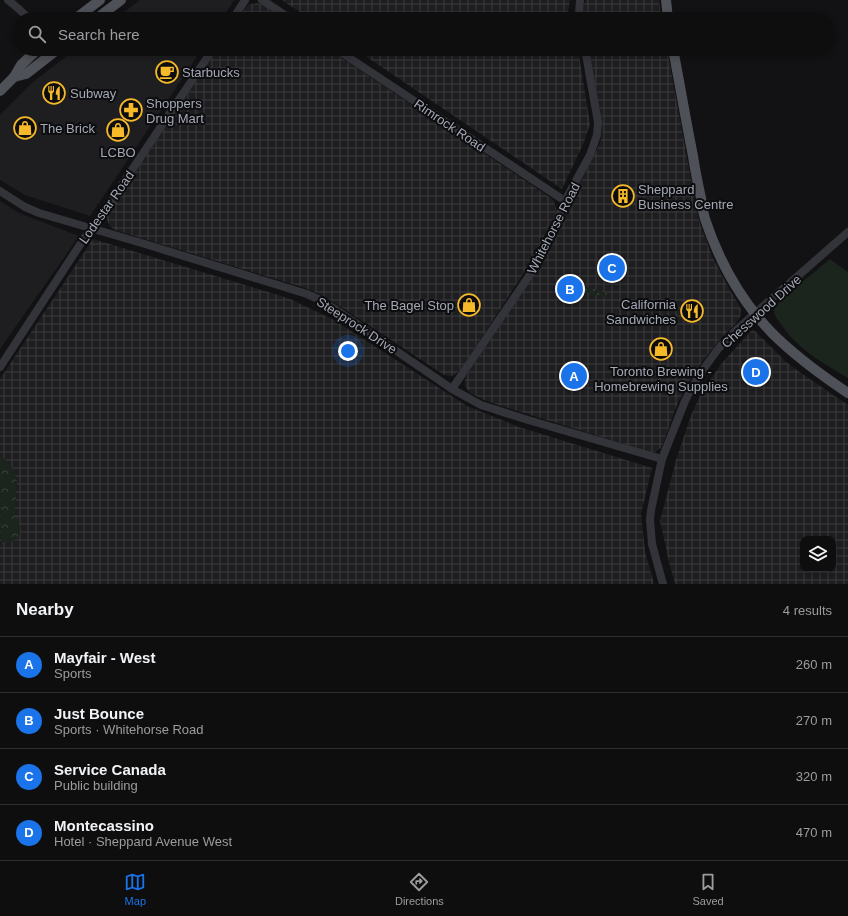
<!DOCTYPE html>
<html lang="en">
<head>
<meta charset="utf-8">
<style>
  :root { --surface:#0e0e0f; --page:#1c1c1d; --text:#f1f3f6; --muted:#9b9c9e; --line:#2e2e2f; --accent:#1a73e8 }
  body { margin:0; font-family:Arial,sans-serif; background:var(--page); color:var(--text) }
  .controls { position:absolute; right:12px; bottom:12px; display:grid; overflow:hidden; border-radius:8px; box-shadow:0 2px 6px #0003 }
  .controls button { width:36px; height:36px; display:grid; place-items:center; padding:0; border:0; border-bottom:1px solid var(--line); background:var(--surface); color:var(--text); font:20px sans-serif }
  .you { position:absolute; left:348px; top:351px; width:14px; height:14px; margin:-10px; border:3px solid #fff; border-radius:50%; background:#1a73e8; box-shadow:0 0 0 6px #1a73e833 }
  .badge { display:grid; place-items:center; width:26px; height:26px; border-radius:50%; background:var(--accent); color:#fff; font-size:13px; font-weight:700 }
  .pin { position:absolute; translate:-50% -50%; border:2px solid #fff; box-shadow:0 1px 4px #0006 }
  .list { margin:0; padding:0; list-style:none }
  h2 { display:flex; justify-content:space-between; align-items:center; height:52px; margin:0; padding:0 16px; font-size:17px }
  h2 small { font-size:13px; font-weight:400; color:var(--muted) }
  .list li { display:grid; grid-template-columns:26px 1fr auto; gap:12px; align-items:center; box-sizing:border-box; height:56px; padding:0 16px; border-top:1px solid var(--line) }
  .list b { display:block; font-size:15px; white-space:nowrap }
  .list p { margin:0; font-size:13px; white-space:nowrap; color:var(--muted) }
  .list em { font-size:13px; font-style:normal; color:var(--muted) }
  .icon { flex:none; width:22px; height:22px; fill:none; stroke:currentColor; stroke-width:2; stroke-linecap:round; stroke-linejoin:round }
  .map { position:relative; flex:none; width:848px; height:584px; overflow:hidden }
  .search { position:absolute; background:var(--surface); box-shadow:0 2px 6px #0003; left:12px; right:12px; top:12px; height:44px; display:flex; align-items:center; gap:10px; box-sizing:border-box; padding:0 14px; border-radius:22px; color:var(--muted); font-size:15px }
  .sheet { height:276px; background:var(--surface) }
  nav { display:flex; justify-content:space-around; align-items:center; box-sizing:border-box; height:56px; border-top:1px solid var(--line); background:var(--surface); font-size:11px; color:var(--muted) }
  nav a { display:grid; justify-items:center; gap:2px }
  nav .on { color:var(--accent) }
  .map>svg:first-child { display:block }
  .built { fill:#1e1e21 }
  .industrial { fill:url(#industrial-grid); fill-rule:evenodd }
  .green { fill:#1c241e }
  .forest { fill:url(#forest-crowns) }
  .garden { fill:url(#garden-dots) }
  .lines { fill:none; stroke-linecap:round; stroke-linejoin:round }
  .minor { stroke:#333439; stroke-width:8 }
  .major { stroke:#4f5158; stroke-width:10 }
  .labels { text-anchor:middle; stroke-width:4; stroke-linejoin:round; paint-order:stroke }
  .poi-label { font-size:13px; fill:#a3a8b5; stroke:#0d0d0f; text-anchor:start }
  .street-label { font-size:13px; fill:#a3a8b5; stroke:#0d0d0f }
</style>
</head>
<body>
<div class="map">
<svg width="848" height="584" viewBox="0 0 848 584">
  <defs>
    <pattern id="industrial-grid" width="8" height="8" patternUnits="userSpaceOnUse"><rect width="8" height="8" fill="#1e1e21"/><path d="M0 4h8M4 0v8" fill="none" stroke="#3c3c3f"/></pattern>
    <pattern id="forest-crowns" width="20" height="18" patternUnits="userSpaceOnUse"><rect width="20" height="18" fill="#1c241e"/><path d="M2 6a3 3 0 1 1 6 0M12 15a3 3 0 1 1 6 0" fill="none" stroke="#3a413c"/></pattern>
    <pattern id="garden-dots" width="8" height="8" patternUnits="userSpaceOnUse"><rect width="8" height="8" fill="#1c241e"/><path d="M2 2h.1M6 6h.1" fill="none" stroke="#3a413c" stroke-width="1.8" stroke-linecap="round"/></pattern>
  </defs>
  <rect width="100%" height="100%" fill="#121214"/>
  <g class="built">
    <path d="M 140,0 L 234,0 L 222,19 L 115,19 Z"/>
    <path d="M 76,49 L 202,49 L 90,216 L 25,195 L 0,180 L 0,115 L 33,82 Z"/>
    <path d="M 0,201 L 19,213 L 79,236 L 0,349 Z"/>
  </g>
  <g class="industrial">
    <path d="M 282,0 L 570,0 L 568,11 L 571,19 L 310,19 Z"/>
    <path d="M 585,0 L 659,0 L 661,19 L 584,19 L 583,12 Z"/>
    <path d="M 257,3 L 263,5 L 283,19 L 238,19 L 248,5 Z"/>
    <path d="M 218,49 L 328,49 L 551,198 L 554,201 L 556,209 L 555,214 L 534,257 L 462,368 L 456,374 L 451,376 L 444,375 L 338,305 L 320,294 L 305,288 L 115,230 L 111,227 L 108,223 L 107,218 L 108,212 Z"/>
    <path d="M 355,49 L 578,49 L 590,124 L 584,142 L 562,189 Z"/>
    <path d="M 589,49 L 667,49 L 695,201 L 700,224 L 713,258 L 730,290 L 738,303 L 741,310 L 740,317 L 736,323 L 724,335 L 713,348 L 702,362 L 688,383 L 676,407 L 663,444 L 661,448 L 655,452 L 647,451 L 498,405 L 484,400 L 470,393 L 465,386 L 465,379 L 466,376 L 539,267 L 600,143 L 602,134 L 602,121 Z"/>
    <path d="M 93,239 L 288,298 L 334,320 L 467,406 L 519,427 L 652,468 L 641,514 L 645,551 L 654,584 L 0,584 L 0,379 Z"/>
    <path d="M 752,330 L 755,331 L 785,361 L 801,373 L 848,405 L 848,584 L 675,584 L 669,562 L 660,521 L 676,460 L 691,415 L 700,396 L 721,364 ZM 803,539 L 833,539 L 833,569 L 803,569 Z"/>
  </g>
  <path class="green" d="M 830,259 L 848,272 L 848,378 C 823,363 797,349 781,324 C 776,317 774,316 774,308 L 783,298 Z"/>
  <path class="forest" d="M 0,456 L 5,459 L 14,470 L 17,482 L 15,511 L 20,525 L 20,534 L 14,541 L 1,544 Z"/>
  <path class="garden" d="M 574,283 L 607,293 L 605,298 L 573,288 Z"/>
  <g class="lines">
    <g class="minor">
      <path d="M 8,0 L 20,10 L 29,19"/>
      <path d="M 262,0 L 291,19"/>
      <path d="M 233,19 L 245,0"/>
      <path d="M 579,19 L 579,14 L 580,0"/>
      <path d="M 336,49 L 565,201"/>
      <path d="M 0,191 L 25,207 L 39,213 L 145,244 L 307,294 L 318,299 L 335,309 L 452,389 L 481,405 L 528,420 L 662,459"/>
      <path d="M 0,367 L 85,237 L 99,219 L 213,49"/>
      <path d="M 452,389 L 531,273 L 551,234 L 565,201 L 590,155 L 597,135 L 598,122 L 585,49"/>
      <path d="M 663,584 L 652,544 L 650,520 L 651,510 L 662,459 L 685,401 L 692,387 L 702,371 L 718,349 L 734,332 L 848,232"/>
    </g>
    <g class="major">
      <path d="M 666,0 L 668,19"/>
      <path d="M 75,19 L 100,0"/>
      <path d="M 96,19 L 121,0"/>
      <path d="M 673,49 C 680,85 686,121 693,156 C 695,170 698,184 701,198 C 702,205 703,212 705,219 C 719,261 741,301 772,333 C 795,356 821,375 848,393"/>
      <path d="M 14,77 L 26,74 L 58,49"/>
      <path d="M 0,91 L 14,77 L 21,65 L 38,49"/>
    </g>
  </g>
  <defs>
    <g id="cafe-ring" transform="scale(1.15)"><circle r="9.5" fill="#0d0d0f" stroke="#f5b929" stroke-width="1.5"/><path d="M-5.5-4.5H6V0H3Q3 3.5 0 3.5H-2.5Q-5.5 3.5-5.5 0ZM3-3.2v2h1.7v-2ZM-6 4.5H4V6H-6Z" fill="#f5b929"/></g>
    <g id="restaurant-ring" transform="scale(1.15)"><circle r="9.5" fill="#0d0d0f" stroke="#f5b929" stroke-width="1.5"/><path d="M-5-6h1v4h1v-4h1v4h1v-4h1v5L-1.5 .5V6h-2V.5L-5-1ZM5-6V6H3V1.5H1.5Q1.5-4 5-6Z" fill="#f5b929"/></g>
    <g id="pharmacy-ring" transform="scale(1.15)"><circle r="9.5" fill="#0d0d0f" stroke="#f5b929" stroke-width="1.5"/><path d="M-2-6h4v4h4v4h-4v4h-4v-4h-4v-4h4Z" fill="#f5b929"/></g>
    <g id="shop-ring" transform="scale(1.15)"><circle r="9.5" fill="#0d0d0f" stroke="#f5b929" stroke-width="1.5"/><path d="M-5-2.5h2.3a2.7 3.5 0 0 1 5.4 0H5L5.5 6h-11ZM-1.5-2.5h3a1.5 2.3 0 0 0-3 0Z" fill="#f5b929"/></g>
    <g id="building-ring" transform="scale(1.15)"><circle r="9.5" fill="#0d0d0f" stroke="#f5b929" stroke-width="1.5"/><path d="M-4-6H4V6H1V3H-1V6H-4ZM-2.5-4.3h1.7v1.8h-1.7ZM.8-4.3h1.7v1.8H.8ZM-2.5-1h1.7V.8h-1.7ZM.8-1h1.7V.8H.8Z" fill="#f5b929"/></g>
  </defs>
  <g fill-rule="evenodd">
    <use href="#cafe-ring" x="167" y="72"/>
    <use href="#restaurant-ring" x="54" y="93"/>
    <use href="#pharmacy-ring" x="131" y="110"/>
    <use href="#shop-ring" x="25" y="128"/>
    <use href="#shop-ring" x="118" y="130"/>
    <use href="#building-ring" x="623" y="196"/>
    <use href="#shop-ring" x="469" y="305"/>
    <use href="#restaurant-ring" x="692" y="311"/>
    <use href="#shop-ring" x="661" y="349"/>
  </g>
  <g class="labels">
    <g class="poi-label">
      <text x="182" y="77">Starbucks</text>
      <text x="70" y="98">Subway</text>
      <text x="146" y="108">Shoppers<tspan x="146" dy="15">Drug Mart</tspan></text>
      <text x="40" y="133">The Brick</text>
      <text x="118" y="157" text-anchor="middle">LCBO</text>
      <text x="638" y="194">Sheppard<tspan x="638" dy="15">Business Centre</tspan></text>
      <text x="676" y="309" text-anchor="end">California<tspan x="676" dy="15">Sandwiches</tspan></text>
      <text x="454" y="310" text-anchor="end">The Bagel Stop</text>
      <text x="661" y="376" text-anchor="middle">Toronto Brewing -<tspan x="661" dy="15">Homebrewing Supplies</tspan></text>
    </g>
    <g class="street-label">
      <text transform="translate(450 125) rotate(34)" y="5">Rimrock Road</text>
      <text transform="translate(106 207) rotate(-55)" y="5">Lodestar Road</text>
      <text transform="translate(553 228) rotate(-63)" y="5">Whitehorse Road</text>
      <text transform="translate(761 311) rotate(-42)" y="5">Chesswood Drive</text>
      <text transform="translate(357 325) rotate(33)" y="5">Steeprock Drive</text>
    </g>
  </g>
</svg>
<div class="controls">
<button><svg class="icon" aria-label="layers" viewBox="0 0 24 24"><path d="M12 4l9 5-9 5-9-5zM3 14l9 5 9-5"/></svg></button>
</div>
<div class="you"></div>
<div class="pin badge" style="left:574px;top:376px">A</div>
<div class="pin badge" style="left:570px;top:289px">B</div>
<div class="pin badge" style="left:612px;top:268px">C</div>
<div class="pin badge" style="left:756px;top:372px">D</div>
<div class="search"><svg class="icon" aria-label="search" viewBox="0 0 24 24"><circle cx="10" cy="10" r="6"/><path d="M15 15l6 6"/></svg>Search here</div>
</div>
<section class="sheet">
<h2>Nearby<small>4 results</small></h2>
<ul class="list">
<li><span class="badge">A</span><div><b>Mayfair - West</b><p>Sports</p></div><em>260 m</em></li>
<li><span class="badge">B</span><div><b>Just Bounce</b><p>Sports · Whitehorse Road</p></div><em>270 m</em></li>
<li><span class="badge">C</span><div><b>Service Canada</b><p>Public building</p></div><em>320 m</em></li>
<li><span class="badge">D</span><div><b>Montecassino</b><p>Hotel · Sheppard Avenue West</p></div><em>470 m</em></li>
</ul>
</section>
<nav>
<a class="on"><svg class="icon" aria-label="map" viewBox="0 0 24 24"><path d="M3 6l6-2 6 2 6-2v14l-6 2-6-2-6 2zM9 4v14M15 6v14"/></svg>Map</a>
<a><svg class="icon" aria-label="directions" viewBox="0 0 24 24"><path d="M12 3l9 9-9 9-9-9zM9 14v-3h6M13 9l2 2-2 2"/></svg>Directions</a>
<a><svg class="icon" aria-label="saved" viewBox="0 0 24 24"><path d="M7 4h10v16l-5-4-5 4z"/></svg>Saved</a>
</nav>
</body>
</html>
